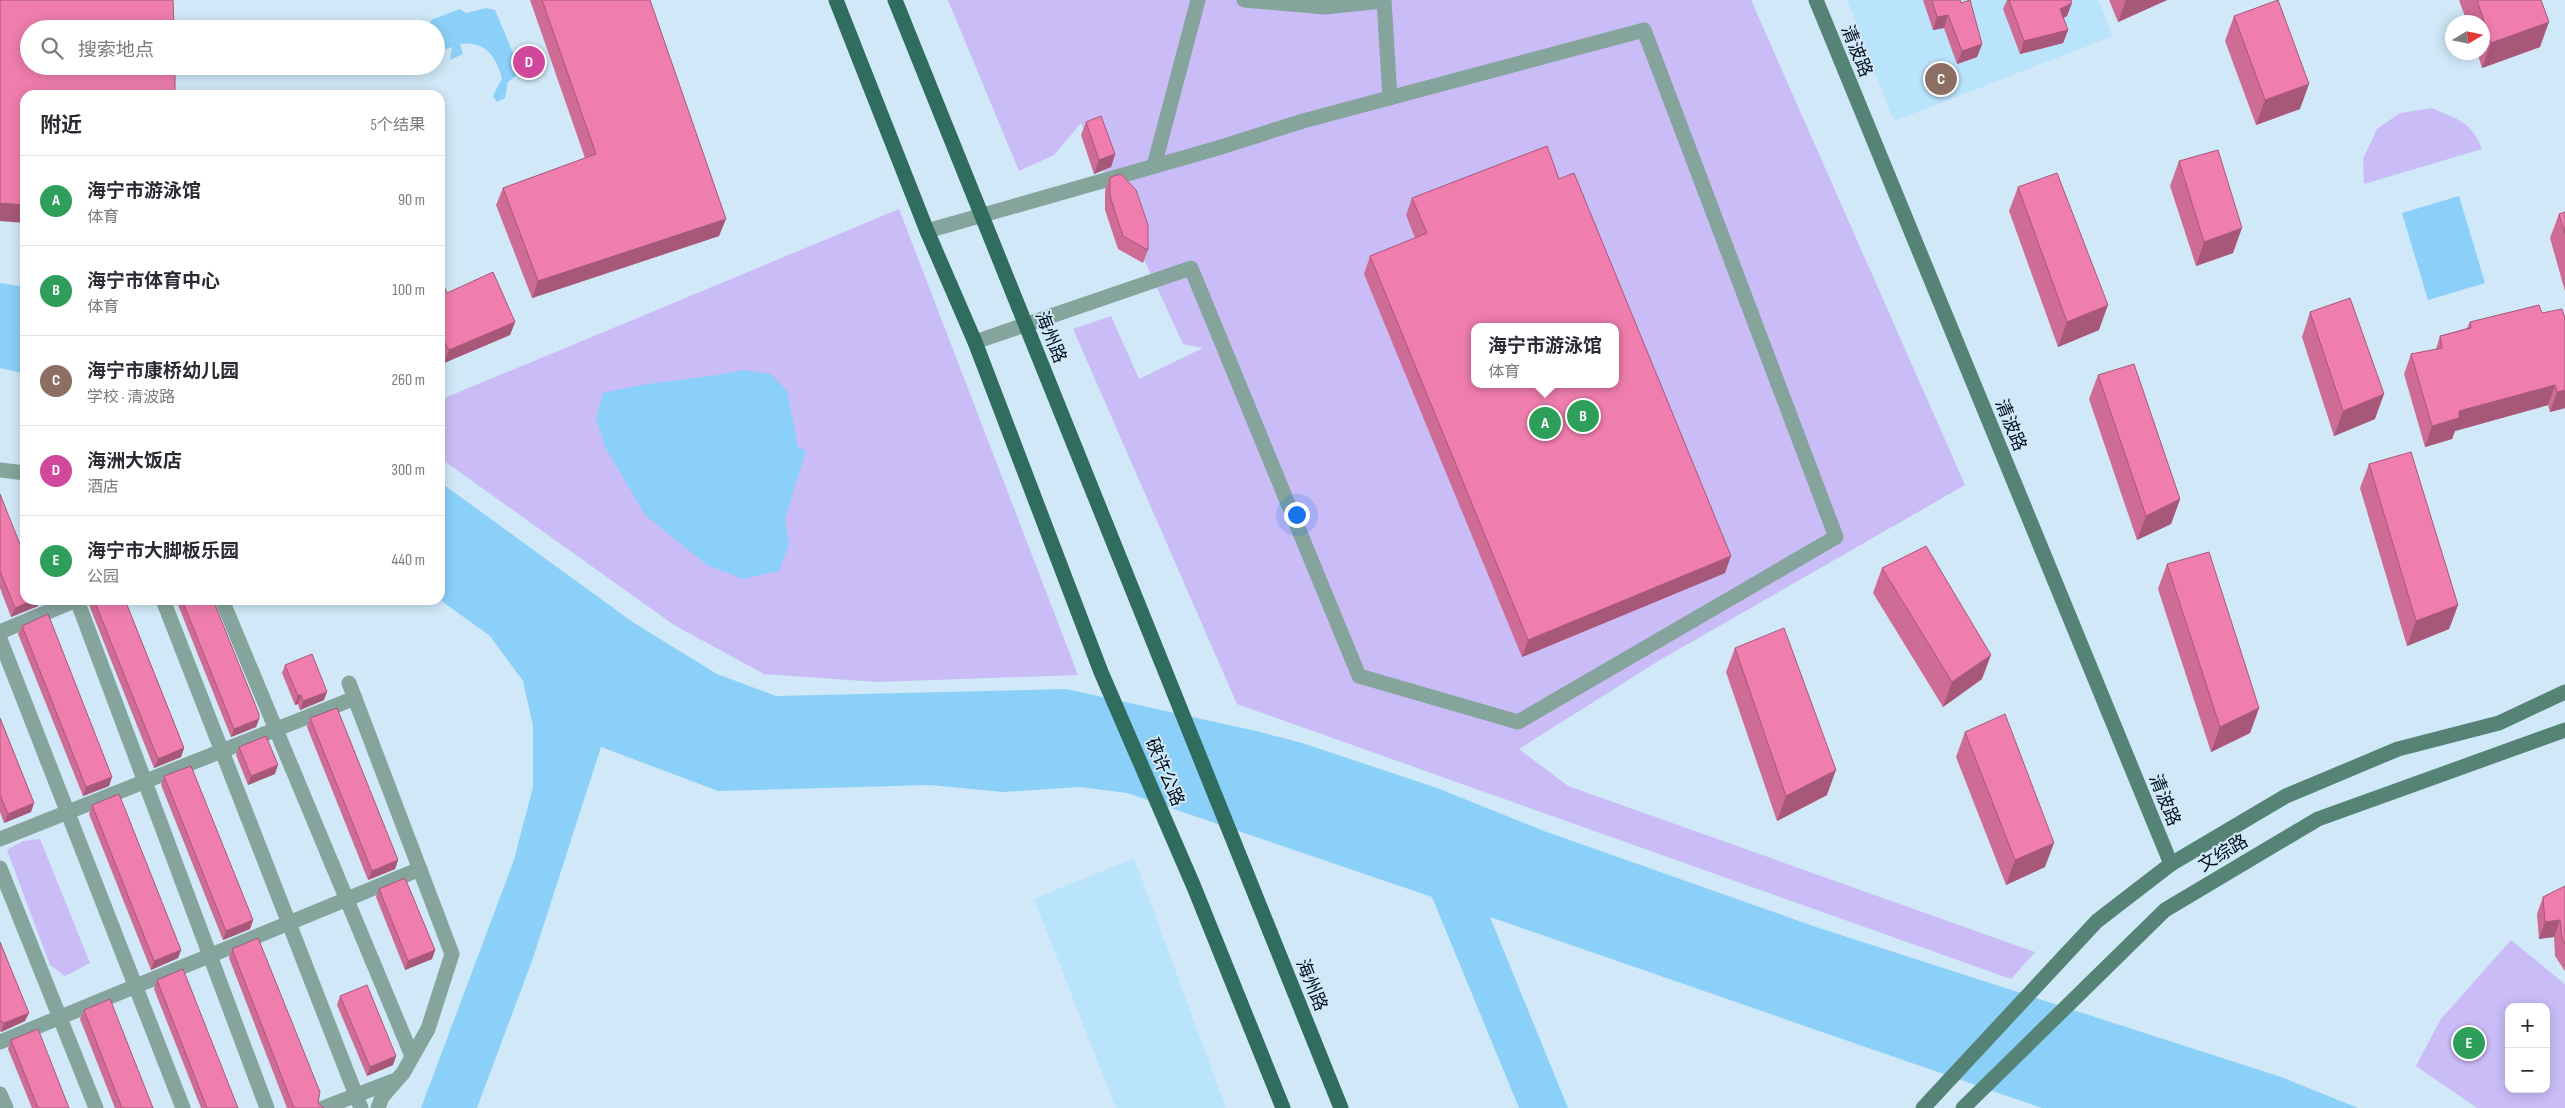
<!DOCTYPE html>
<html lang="zh">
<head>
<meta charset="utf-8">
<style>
  :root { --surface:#fff; --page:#f7f7f7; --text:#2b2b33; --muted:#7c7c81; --line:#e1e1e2; --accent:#bc6107 }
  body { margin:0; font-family:"Sofia Sans Condensed","Noto Sans SC",sans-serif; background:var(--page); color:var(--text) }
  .controls { position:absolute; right:15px; bottom:15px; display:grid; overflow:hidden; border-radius:10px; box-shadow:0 2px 12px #0003 }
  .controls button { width:45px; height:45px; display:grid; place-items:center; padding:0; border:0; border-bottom:1px solid var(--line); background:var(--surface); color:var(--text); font:25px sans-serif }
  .compass { position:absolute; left:2445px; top:15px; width:45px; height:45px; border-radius:50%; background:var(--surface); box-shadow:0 2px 12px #0003; rotate:80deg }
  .you { position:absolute; left:1296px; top:514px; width:18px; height:18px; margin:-12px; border:4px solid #fff; border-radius:50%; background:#1a73e8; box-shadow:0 0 0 8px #1a73e833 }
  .badge { display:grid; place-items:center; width:32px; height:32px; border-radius:50%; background:var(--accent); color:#fff; font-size:16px; font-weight:700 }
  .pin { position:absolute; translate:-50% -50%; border:2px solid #fff; box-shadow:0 1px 5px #0006 }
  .popup { position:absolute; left:1471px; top:323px; width:148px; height:65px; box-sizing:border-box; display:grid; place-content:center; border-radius:10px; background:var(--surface); filter:drop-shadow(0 1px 4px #0005); font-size:16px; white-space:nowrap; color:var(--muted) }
  .popup b { font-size:19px; color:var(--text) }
  .popup::after { content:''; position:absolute; left:50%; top:100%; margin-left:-10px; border:10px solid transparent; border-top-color:var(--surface) }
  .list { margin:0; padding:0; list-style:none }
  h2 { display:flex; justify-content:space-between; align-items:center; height:65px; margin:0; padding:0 20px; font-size:21px }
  h2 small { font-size:16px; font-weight:400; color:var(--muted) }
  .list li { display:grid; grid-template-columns:32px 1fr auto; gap:15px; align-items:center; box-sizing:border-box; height:90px; padding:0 20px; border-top:1px solid var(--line) }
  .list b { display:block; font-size:19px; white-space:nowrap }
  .list p { margin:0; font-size:16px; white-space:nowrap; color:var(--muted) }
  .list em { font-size:16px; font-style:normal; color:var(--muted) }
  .icon { flex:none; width:28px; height:28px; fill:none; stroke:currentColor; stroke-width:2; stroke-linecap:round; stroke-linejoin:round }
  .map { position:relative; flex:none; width:2565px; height:1108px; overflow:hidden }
  .search { position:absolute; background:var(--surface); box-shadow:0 2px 12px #0003; left:20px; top:20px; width:425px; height:55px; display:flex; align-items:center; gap:12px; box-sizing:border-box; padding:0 18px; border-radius:28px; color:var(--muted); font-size:19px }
  .panel { position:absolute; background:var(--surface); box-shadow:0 2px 12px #0003; left:20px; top:90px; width:425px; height:515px; border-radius:15px }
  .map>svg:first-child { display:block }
  .built { fill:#bae3fc }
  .green { fill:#cabcf7; fill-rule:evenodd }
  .water { fill:#8bd0f8 }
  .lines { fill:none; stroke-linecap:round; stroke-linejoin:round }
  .street { stroke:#85a49b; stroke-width:15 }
  .secondary { stroke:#558477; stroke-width:15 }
  .primary { stroke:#306d5e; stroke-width:15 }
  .wall { fill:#ce6c95 }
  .shaded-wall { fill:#a75879 }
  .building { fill:#ef7dad; stroke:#a75879; fill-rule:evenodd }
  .labels { text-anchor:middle; stroke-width:4; stroke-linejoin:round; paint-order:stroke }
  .street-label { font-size:18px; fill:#00101d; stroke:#d0e8f7 }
</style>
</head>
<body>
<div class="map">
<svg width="2565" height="1108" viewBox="0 0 2565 1108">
  <rect width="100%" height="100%" fill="#d0e8f7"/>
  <g class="built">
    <path d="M 1847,0 L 2098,0 L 2113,36 L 1894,121 Z"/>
    <path d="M 1134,858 L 1226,1108 L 1116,1108 L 1034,899 Z"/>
  </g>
  <g class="green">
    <path d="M 948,0 L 1751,0 L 1965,485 L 1660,660 L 1519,749 L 1568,786 L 2035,952 L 2011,979 L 1237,704 L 1073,329 L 1111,316 L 1139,379 L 1203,348 L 1183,344 L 1081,123 L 1054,155 L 1019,171 ZM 1475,327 L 1615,327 L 1615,384 L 1475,384 Z"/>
    <path d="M 2432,108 C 2458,120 2471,121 2482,149 L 2364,184 L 2363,159 L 2377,129 L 2400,113 Z"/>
    <path d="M 899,209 L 1078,675 L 877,682 L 764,674 L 674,625 L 440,458 L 440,400 Z"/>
    <path d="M 40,839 L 90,963 L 65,976 L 50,965 L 7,850 L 23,841 Z"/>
    <path d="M 2511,940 L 2565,984 L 2565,1108 L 2477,1108 L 2416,1066 L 2441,1019 ZM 2509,1007 L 2546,1007 L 2546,1089 L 2509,1089 Z"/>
  </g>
  <g class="water">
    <path d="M 486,8 L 495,10 L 518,65 L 516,76 L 508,82 L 505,98 L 497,102 L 493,96 L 502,78 C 496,56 485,40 460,44 L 463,54 L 450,60 L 452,47 L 443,50 L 436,46 L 436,29 L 429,29 L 431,20 L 460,9 L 466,13 Z"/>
    <path d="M 2459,196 L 2485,283 L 2428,300 L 2402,213 Z"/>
    <path d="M 0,283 L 25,287 L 25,374 L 0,368 Z"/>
    <path d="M 744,370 L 771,374 L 787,391 L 798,447 L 806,451 L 785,519 L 789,544 L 779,571 L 743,579 L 707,565 L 645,515 L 605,447 L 596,419 L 603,393 C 649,381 697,380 744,370 Z"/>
    <path d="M 440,482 L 634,623 L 717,674 L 776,696 L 1066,689 L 1256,731 L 1302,743 L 1437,788 L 1544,831 L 1816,927 L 2281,1077 L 2358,1108 L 2042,1108 L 1490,917 L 1568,1108 L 1519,1108 L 1432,897 L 1127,793 L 1080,787 L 1003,792 L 930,785 L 718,791 L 601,747 L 533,958 L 477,1108 L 421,1108 L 514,860 L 533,787 L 533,726 L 523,681 L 490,636 L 440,600 Z"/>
  </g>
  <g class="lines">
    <g class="street">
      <path d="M 1244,0 L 1325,7 L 1383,1"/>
      <path d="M 1384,0 L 1390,98"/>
      <path d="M 1154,166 L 1198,0"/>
      <path d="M 927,231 L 1218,148 L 1303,121 L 1644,30 L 1836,537 L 1518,722 L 1359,676 L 1191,268 L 975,342"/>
      <path d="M 0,470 L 25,473"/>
      <path d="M 77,600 L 267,1108"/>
      <path d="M 163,600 L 361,1108"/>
      <path d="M 222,600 L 412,1056"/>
      <path d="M 0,632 L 76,600"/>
      <path d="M 0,639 L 183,1108"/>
      <path d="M 349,683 L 452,954 L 428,1029 L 403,1073 L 382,1097 L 378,1108"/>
      <path d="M 0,839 L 355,698"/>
      <path d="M 0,868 L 96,1108"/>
      <path d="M 0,1042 L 420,869"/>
      <path d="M 0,1094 L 6,1108"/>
      <path d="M 323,1108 L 393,1081"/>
    </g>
    <g class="secondary">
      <path d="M 1816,0 L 2171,864"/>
      <path d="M 1923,1108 L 2097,921 L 2171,864 L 2286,796 L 2398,749 L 2499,723 L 2565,692"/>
      <path d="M 1963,1108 L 2165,910 L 2318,819 L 2565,730"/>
    </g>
    <g class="primary">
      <path d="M 836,0 L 927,231 L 975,342 L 1101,672 L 1194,887 L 1283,1108"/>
      <path d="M 895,0 L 1341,1108"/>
    </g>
  </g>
  <g class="wall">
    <path d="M 530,0 L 650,0 L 719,236 L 532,298 L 496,205 L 503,188 L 585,158 Z"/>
    <path d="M 1923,0 L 1960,0 L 1982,44 L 1977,57 L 1957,64 L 1944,28 L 1933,30 Z"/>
    <path d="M 2007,0 L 2071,0 L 2067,16 L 2063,18 L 2068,30 L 2063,43 L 2020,54 L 2003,9 Z"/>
    <path d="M 2109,0 L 2167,0 L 2118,22 Z"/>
    <path d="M 2459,0 L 2541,0 L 2540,47 L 2482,68 L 2477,52 L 2482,52 L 2482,22 L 2467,22 Z"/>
    <path d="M 2234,16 L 2300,109 L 2256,125 L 2225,41 Z"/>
    <path d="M 1086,122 L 1115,154 L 1111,167 L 1094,174 L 1081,135 Z"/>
    <path d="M 2179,161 L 2233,253 L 2196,266 L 2170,186 Z"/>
    <path d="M 1110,177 L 1148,250 L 1143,263 L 1118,249 L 1105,210 L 1105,190 Z"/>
    <path d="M 1559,179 L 1725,573 L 1522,657 L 1364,274 L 1370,256 L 1415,238 L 1406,215 L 1412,198 Z"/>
    <path d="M 2018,187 L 2099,330 L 2058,347 L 2009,211 Z"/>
    <path d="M 2565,212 L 2565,291 L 2550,238 L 2559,214 Z"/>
    <path d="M 440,277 L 447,293 L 515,322 L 510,335 L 444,363 L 440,356 Z"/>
    <path d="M 2310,312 L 2375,419 L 2334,436 L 2302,337 Z"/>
    <path d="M 2542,313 L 2565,318 L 2565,408 L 2550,412 L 2548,405 L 2455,431 L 2452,439 L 2425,447 L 2404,374 L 2411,354 L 2436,349 L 2440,336 L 2467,328 L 2470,322 Z"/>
    <path d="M 2098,375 L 2180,499 L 2171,524 L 2137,540 L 2089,399 Z"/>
    <path d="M 2369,464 L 2458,605 L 2449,629 L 2407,646 L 2360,488 Z"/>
    <path d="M 0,494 L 38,606 L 11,617 L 0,588 Z"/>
    <path d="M 2167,564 L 2259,708 L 2250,733 L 2211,752 L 2158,589 Z"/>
    <path d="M 1882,568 L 1982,679 L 1943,707 L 1873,593 Z"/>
    <path d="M 87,600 L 125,600 L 184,748 L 181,757 L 154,768 Z"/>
    <path d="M 176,600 L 213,600 L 259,719 L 256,727 L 231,737 Z"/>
    <path d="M 22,626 L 112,777 L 109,786 L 83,796 L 18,634 Z"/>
    <path d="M 1735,648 L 1827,795 L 1777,821 L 1726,672 Z"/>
    <path d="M 285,665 L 324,700 L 300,710 L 298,704 L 295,705 L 282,673 Z"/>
    <path d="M 0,718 L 34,803 L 31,812 L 4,823 L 0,812 Z"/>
    <path d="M 310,718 L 398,860 L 395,869 L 368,880 L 307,727 Z"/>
    <path d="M 1965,732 L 2045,867 L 2006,885 L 1956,757 Z"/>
    <path d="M 239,747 L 275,774 L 248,785 L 236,755 Z"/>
    <path d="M 164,776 L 253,920 L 250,929 L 223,940 L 161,785 Z"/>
    <path d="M 92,805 L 181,950 L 178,958 L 151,970 L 89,814 Z"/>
    <path d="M 2565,886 L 2565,971 L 2555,956 L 2554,937 L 2539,939 L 2537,914 L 2543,897 Z"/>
    <path d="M 379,889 L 435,950 L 432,959 L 405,970 L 376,897 Z"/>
    <path d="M 0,942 L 25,1021 L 1,1032 L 0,1031 Z"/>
    <path d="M 232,949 L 318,1103 L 324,1108 L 287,1108 L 229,958 Z"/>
    <path d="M 157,980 L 238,1108 L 201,1108 L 154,989 Z"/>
    <path d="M 340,996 L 396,1056 L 393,1065 L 367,1076 L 337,1005 Z"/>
    <path d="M 84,1010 L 153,1108 L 115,1108 L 80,1019 Z"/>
    <path d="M 11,1040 L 69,1108 L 32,1108 L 8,1049 Z"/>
  </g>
  <g class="shaded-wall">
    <path d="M 2126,0 L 2167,0 L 2118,22 Z"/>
    <path d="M 2072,3 L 2067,16 L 2055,22 L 2060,9 Z"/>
    <path d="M 1948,15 L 1944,28 L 1933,30 L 1937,17 Z"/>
    <path d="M 2549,22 L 2540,47 L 2482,68 L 2491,43 Z"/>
    <path d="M 2068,30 L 2063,43 L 2020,54 L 2024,41 Z"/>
    <path d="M 1982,44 L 1977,57 L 1957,64 L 1962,51 Z"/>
    <path d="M 2309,84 L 2300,109 L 2256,125 L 2265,100 Z"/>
    <path d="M 1115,154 L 1111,167 L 1094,174 L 1099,160 Z"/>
    <path d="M 0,203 L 25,205 L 25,223 L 0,221 Z"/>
    <path d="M 726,219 L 719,236 L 532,298 L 538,281 Z"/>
    <path d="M 2242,228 L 2233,253 L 2196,266 L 2204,242 Z"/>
    <path d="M 2108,305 L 2099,330 L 2058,347 L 2067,322 Z"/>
    <path d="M 515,322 L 510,335 L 444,363 L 449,350 Z"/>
    <path d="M 2555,385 L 2548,405 L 2455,431 L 2452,439 L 2425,447 L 2432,426 L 2459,411 Z"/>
    <path d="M 2565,390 L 2565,408 L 2550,412 L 2557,392 Z"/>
    <path d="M 2384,394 L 2375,419 L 2334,436 L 2343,411 Z"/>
    <path d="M 2180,499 L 2171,524 L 2137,540 L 2146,516 Z"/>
    <path d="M 1731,556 L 1725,573 L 1522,657 L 1528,640 Z"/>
    <path d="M 34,600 L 40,600 L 38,606 L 11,617 L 15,608 Z"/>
    <path d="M 2458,605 L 2449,629 L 2407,646 L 2416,621 Z"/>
    <path d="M 1991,655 L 1982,679 L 1943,707 L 1952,682 Z"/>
    <path d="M 327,692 L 324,700 L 300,710 L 303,701 Z"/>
    <path d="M 301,695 L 298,704 L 295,705 L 298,696 Z"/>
    <path d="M 2259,708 L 2250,733 L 2211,752 L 2220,727 Z"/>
    <path d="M 259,719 L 256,727 L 231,737 L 234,729 Z"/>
    <path d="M 184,748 L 181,757 L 154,768 L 158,759 Z"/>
    <path d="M 278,765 L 275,774 L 248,785 L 251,776 Z"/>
    <path d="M 1836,770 L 1827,795 L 1777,821 L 1786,796 Z"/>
    <path d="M 112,777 L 109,786 L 83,796 L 86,787 Z"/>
    <path d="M 34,803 L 31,812 L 4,823 L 8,814 Z"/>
    <path d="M 2054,843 L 2045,867 L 2006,885 L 2015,860 Z"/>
    <path d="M 398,860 L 395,869 L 368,880 L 372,871 Z"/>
    <path d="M 253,920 L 250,929 L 223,940 L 226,931 Z"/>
    <path d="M 2560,920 L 2554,937 L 2539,939 L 2545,922 Z"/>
    <path d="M 181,950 L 178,958 L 151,970 L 154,961 Z"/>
    <path d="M 435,950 L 432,959 L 405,970 L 408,961 Z"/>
    <path d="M 29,1013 L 25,1021 L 1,1032 L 4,1023 Z"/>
    <path d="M 396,1056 L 393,1065 L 367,1076 L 370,1067 Z"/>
  </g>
  <g class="building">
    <path d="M 0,0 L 173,0 L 174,29 L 29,29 L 29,66 L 175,66 L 175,95 L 25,95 L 25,205 L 0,203 Z"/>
    <path d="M 542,0 L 650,0 L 726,219 L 538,281 L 503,188 L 596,154 Z"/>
    <path d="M 1932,0 L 1960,0 L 1961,3 L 1970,0 L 1982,44 L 1962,51 L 1948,15 L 1937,17 Z"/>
    <path d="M 2009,0 L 2071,0 L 2072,3 L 2060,9 L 2068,30 L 2024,41 Z"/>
    <path d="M 2278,0 L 2309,84 L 2265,100 L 2234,16 Z"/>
    <path d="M 2477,0 L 2541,0 L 2549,22 L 2491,43 Z"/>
    <path d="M 1101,116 L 1115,154 L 1099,160 L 1086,122 Z"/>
    <path d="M 1547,146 L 1559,179 L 1574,173 L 1731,556 L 1528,640 L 1370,256 L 1427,233 L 1412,198 ZM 1475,327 L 1615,327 L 1615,384 L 1475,384 Z"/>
    <path d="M 2218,150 L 2242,228 L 2204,242 L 2179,161 Z"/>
    <path d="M 2057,173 L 2108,305 L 2067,322 L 2018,187 Z"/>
    <path d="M 1121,174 L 1136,190 L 1148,225 L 1148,250 L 1123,236 L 1110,196 L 1110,177 Z"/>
    <path d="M 2565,212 L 2565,234 L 2559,214 Z"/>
    <path d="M 493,272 L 515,322 L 449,350 L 440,334 L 440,277 L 447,293 Z"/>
    <path d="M 2350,298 L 2384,394 L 2343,411 L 2310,312 Z"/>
    <path d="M 2539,305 L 2542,313 L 2562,309 L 2565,318 L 2565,390 L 2557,392 L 2555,385 L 2459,411 L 2459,418 L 2432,426 L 2411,354 L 2442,348 L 2440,336 L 2471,328 L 2470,322 Z"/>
    <path d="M 2134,364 L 2180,499 L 2146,516 L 2098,375 Z"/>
    <path d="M 2411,452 L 2458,605 L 2416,621 L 2369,464 Z"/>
    <path d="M 0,494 L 25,557 L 25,600 L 34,600 L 15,608 L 0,571 Z"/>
    <path d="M 1926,546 L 1991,655 L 1952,682 L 1882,568 Z"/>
    <path d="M 2209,552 L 2259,708 L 2220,727 L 2167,564 Z"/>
    <path d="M 94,600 L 125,600 L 184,748 L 158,759 Z"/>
    <path d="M 182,600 L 213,600 L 259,714 L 259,719 L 234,729 Z"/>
    <path d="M 48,614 L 112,777 L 86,787 L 22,626 Z"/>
    <path d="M 1784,628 L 1836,770 L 1786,796 L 1735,648 Z"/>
    <path d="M 312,654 L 327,692 L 303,701 L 301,695 L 298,696 L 285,665 Z"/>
    <path d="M 337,708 L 398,860 L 372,871 L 310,718 Z"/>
    <path d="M 2005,714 L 2054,843 L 2015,860 L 1965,732 Z"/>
    <path d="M 0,718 L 34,803 L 8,814 L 0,795 Z"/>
    <path d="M 266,736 L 278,765 L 251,776 L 239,747 Z"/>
    <path d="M 191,766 L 253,920 L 226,931 L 164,776 Z"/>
    <path d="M 119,794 L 181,950 L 154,961 L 92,805 Z"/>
    <path d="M 405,878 L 435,950 L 408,961 L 379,889 Z"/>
    <path d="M 2565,886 L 2565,944 L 2562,939 L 2560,920 L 2545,922 L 2543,897 Z"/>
    <path d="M 258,938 L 320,1092 L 318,1103 L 324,1108 L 294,1108 L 232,949 Z"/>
    <path d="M 0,942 L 29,1013 L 4,1023 L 1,1021 L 0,1019 Z"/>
    <path d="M 183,969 L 238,1108 L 207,1108 L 157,980 Z"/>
    <path d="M 367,985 L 396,1056 L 370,1067 L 340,996 Z"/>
    <path d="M 110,999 L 153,1108 L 122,1108 L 84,1010 Z"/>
    <path d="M 38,1029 L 69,1108 L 38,1108 L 11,1040 Z"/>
  </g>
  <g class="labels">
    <g class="street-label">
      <text transform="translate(1857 51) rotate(68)" y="6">清波路</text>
      <text transform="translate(1051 337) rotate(68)" y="6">海州路</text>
      <text transform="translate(2011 425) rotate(68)" y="6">清波路</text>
      <text transform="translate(1165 772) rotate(67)" y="6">硖许公路</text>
      <text transform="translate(2165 800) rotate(68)" y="6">清波路</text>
      <text transform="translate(2223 853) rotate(-31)" y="6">文综路</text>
      <text transform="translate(1312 985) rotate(68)" y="6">海州路</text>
    </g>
  </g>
</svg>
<div class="controls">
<button>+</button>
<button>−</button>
</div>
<svg class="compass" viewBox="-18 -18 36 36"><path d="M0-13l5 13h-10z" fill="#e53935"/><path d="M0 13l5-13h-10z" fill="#7c7c81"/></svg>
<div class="you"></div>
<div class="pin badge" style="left:1545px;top:423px;background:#2e9e5b">A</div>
<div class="popup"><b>海宁市游泳馆</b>体育</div>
<div class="pin badge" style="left:1583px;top:416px;background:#2e9e5b">B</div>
<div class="pin badge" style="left:1941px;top:79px;background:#8d6e63">C</div>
<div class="pin badge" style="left:529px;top:62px;background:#d1479c">D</div>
<div class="pin badge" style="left:2469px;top:1043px;background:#2e9e5b">E</div>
<div class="search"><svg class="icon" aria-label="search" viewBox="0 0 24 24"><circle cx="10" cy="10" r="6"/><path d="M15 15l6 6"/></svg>搜索地点</div>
<section class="panel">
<h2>附近<small>5个结果</small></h2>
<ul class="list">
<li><span class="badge" style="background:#2e9e5b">A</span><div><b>海宁市游泳馆</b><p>体育</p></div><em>90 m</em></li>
<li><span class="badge" style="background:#2e9e5b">B</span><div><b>海宁市体育中心</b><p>体育</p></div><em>100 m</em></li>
<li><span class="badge" style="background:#8d6e63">C</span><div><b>海宁市康桥幼儿园</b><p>学校 · 清波路</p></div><em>260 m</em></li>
<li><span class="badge" style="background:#d1479c">D</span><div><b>海洲大饭店</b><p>酒店</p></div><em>300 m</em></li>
<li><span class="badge" style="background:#2e9e5b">E</span><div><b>海宁市大脚板乐园</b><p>公园</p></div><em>440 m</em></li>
</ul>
</section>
</div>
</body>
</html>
